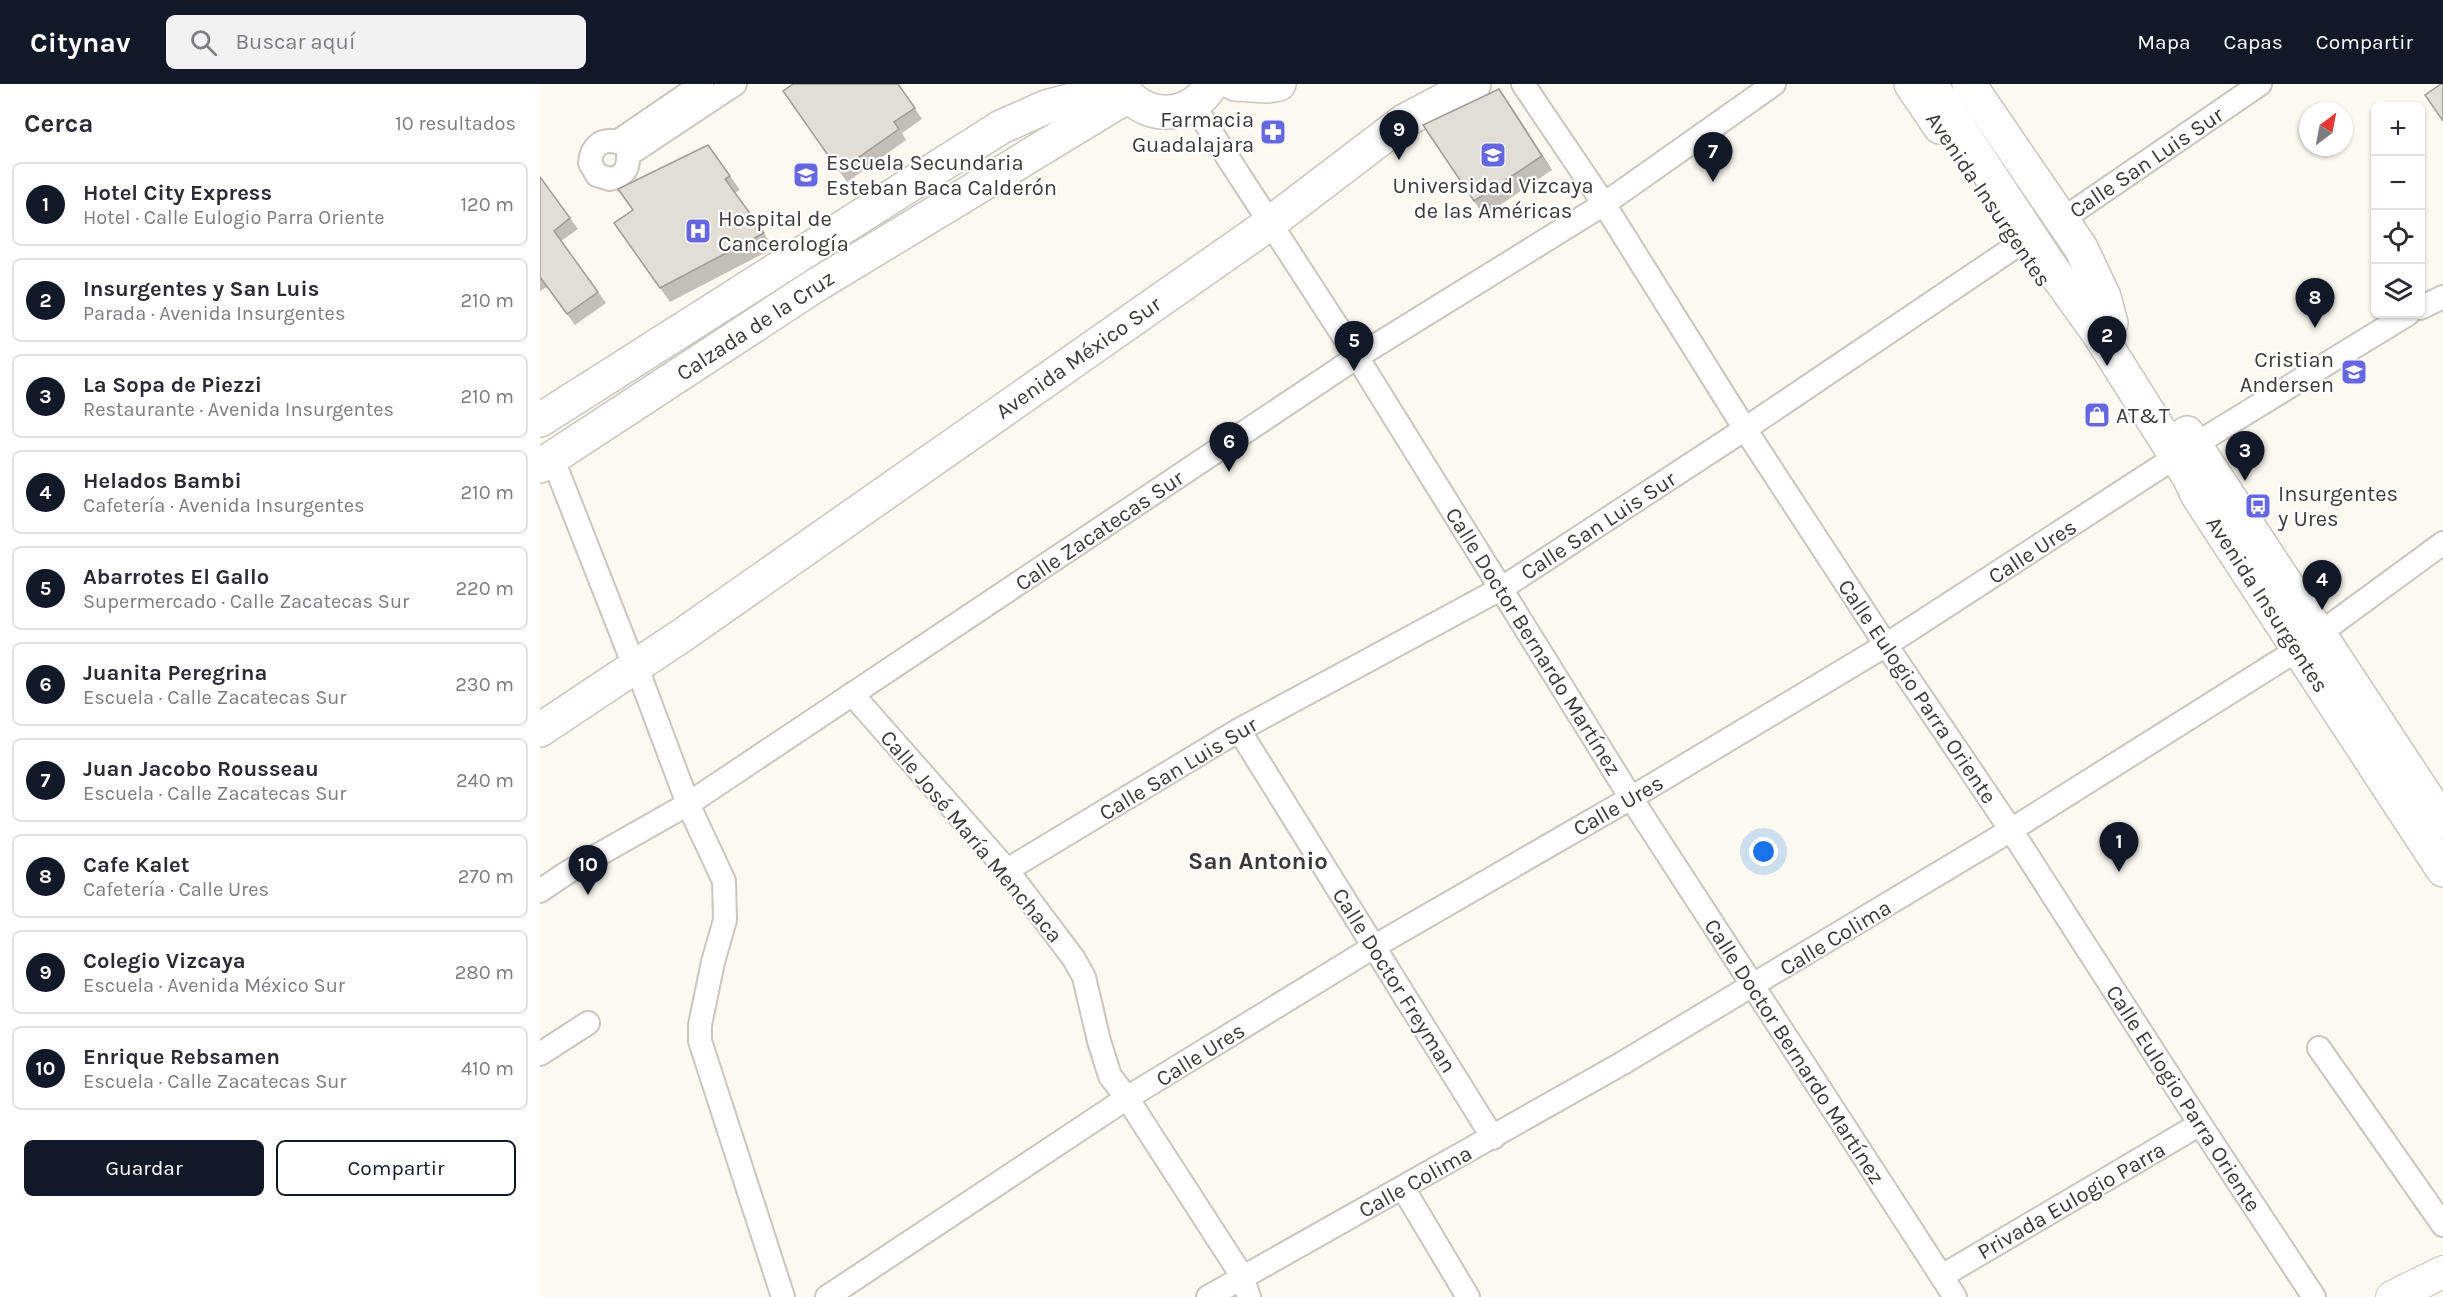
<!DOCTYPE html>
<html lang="es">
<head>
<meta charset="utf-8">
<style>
  :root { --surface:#fff; --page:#f2f2f3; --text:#2b2b33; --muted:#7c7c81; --line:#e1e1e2; --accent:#111827 }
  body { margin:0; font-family:Karla,sans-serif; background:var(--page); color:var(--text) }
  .controls { position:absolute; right:18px; top:18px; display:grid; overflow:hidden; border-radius:9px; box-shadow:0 2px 4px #0004 }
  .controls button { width:54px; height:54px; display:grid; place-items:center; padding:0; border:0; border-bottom:2px solid var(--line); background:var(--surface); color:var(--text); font:30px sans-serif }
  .compass { position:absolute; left:1759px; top:18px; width:54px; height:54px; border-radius:50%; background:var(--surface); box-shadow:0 2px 4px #0004; rotate:32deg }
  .you { position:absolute; left:1224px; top:768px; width:21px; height:21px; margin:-15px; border:4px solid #fff; border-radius:50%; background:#1a73e8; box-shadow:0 0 0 9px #1a73e833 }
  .badge { display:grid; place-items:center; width:39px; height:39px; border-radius:50%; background:var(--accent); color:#fff; font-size:20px; font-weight:700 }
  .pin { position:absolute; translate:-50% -50px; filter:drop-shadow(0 2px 3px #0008) }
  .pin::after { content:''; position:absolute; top:32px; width:21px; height:18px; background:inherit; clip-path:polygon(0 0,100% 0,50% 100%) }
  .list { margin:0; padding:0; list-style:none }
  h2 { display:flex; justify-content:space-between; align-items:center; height:78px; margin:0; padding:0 24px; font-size:26px }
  h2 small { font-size:20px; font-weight:400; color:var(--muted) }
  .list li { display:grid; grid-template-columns:39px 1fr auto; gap:18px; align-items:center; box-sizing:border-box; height:84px; margin:0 12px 12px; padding:0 12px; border:2px solid var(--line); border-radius:9px }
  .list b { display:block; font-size:22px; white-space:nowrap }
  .list p { margin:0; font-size:20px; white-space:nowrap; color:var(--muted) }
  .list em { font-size:20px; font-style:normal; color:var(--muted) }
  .actions { display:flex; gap:12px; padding:18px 24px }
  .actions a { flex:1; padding:14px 0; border:2px solid var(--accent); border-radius:9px; text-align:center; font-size:21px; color:var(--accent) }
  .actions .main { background:var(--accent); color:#fff }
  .icon { flex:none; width:33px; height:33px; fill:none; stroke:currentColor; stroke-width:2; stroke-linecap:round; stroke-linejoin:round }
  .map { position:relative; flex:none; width:1903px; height:1213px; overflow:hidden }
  header { display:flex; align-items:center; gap:36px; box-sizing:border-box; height:84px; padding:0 30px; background:var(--accent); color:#fff }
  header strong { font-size:28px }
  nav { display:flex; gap:33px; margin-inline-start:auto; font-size:21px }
  .search { width:420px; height:54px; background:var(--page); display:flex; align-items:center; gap:15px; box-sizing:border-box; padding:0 21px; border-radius:9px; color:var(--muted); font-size:22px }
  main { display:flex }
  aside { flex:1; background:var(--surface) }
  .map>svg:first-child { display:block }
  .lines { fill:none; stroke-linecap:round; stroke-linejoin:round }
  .minor-casing { stroke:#c8c6be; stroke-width:26 }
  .secondary-casing { stroke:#c8c6be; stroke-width:34 }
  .primary-casing { stroke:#c8c6be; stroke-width:36 }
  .trunk-casing { stroke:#c8c6be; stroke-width:36 }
  .minor { stroke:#fff; stroke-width:22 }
  .secondary { stroke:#fff; stroke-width:32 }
  .primary { stroke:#fff; stroke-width:33 }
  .trunk { stroke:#fff; stroke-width:33 }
  .wall { fill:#c1bfb7 }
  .shaded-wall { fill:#9d9b95 }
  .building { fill:#e0ded5; stroke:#9d9b95; stroke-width:1.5 }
  .labels { text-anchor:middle; stroke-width:4.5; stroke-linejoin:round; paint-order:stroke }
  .poi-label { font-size:22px; fill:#3b3a37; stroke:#fff; text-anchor:start }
  .street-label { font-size:22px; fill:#3b3a37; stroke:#fff }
  .neighbourhood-label { font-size:24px; font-weight:bold; fill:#3b3a37; stroke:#fff }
</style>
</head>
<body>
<header>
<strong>Citynav</strong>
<div class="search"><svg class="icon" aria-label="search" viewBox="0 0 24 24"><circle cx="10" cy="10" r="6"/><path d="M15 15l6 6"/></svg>Buscar aquí</div>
<nav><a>Mapa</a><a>Capas</a><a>Compartir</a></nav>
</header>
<main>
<aside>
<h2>Cerca<small>10 resultados</small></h2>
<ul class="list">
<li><span class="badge">1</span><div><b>Hotel City Express</b><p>Hotel · Calle Eulogio Parra Oriente</p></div><em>120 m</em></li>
<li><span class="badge">2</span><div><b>Insurgentes y San Luis</b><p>Parada · Avenida Insurgentes</p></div><em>210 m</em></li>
<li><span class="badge">3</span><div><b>La Sopa de Piezzi</b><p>Restaurante · Avenida Insurgentes</p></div><em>210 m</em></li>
<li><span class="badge">4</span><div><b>Helados Bambi</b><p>Cafetería · Avenida Insurgentes</p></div><em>210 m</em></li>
<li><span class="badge">5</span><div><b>Abarrotes El Gallo</b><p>Supermercado · Calle Zacatecas Sur</p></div><em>220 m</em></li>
<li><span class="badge">6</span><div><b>Juanita Peregrina</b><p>Escuela · Calle Zacatecas Sur</p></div><em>230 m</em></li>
<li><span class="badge">7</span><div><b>Juan Jacobo Rousseau</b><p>Escuela · Calle Zacatecas Sur</p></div><em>240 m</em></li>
<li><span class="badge">8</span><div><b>Cafe Kalet</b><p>Cafetería · Calle Ures</p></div><em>270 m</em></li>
<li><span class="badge">9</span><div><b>Colegio Vizcaya</b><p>Escuela · Avenida México Sur</p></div><em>280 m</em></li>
<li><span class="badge">10</span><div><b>Enrique Rebsamen</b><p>Escuela · Calle Zacatecas Sur</p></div><em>410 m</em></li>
</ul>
<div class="actions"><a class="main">Guardar</a><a>Compartir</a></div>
</aside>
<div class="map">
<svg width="1903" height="1213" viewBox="0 0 1903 1213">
  <rect width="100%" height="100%" fill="#fbf9f0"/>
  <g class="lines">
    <g class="minor-casing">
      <g id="minor">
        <path d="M 162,0 L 77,58 C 61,54 51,63 50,79 L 57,91 L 70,95 C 83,93 89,85 88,71 L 195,0"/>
        <path d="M 983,0 L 1064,120 L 1205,345 L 1346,561 L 1471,746 L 1660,1040 L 1774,1213"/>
        <path d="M 653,20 L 817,273 L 1091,714 L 1415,1213"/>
        <path d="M 1523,135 L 1720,0"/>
        <path d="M 1880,224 L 1903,213"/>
        <path d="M 12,373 L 91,574"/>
        <path d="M 100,592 L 148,720 L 184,797 L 185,836 L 173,878 L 160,941 L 160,957 L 243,1213"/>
        <path d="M 312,610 L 467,786 L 534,875 L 544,893 L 559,957 L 570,992 L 587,1014 L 702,1192 L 709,1213"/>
        <path d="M 699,646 L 953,1054"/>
        <path d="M 467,786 L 699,646 L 962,504 L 1205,345 L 1479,160"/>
        <path d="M 0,807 L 28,788 L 148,720 L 817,273 L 1064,120 L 1234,0"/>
        <path d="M 1779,964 L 1903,1141"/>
        <path d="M 0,970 L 48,939"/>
        <path d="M 863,1104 L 928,1213"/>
        <path d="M 1402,1192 L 1660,1040"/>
        <path d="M 287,1213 L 587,1014 L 835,862 L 1091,714 L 1346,561 L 1654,361 L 1868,230"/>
        <path d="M 668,1213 L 1081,980 L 1471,746 L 1757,566 L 1903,459"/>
      </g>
    </g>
    <g class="secondary-casing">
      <path id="secondary" d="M 1852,1213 L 1903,1188"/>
    </g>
    <g class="primary-casing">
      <g id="primary">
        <path d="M 579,0 C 602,37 649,38 672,0"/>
        <path d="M 695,0 L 727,2 L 739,0"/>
        <path d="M 1371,0 L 1400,43"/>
        <path d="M 1429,0 L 1541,164 L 1564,213 L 1571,239"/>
        <path d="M 0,336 L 461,43 L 506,23 L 581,3"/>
        <path d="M 0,382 L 273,203 L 588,12"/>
        <path d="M 0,646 L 144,550 L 729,140 L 864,37 L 934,0"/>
      </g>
    </g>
    <g class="trunk-casing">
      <g id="trunk">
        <path d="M 1390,0 L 1510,182 L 1559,250 L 1649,393 L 1658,412 L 1903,786"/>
        <path d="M 1647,349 L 1903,738"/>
      </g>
    </g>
    <use href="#minor" class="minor"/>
    <use href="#secondary" class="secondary"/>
    <use href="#primary" class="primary"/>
    <use href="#trunk" class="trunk"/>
  </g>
  <g class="wall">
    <path d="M 358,0 L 382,35 L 362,49 L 366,56 L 307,98 L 243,7 Z"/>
    <path d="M 959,5 L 1012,86 L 944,132 L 883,41 Z"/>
    <path d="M 168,61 L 200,106 L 195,109 L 234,164 L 130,218 L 74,139 L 93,126 Z"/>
    <path d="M 0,93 L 38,145 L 21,157 L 66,219 L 35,241 L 7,203 L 0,207 Z"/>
  </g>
  <path class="shaded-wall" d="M 959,5 L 969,19 L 1012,86 L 1002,72 Z"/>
  <g class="building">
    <path d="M 253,0 L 358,0 L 375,24 L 354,38 L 359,45 L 299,87 L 243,7 Z"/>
    <path d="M 1901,0 L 1903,0 L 1903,37 L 1885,11 Z"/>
    <path d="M 959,5 L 1002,72 L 934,117 L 883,41 Z"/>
    <path d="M 168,61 L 190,92 L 185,95 L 224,149 L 120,204 L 74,139 L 93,126 L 78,105 Z"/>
    <path d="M 0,93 L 30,134 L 14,147 L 58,208 L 27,230 L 0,193 Z"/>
  </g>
  <defs>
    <g id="pharmacy-square" transform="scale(1.35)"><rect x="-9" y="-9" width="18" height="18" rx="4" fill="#6567e0" stroke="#fff"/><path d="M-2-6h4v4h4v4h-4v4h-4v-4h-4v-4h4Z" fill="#fff"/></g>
    <g id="university-square" transform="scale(1.35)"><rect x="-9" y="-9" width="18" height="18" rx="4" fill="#6567e0" stroke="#fff"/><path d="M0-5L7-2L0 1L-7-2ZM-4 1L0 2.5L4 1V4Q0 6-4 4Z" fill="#fff"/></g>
    <g id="school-square" transform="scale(1.35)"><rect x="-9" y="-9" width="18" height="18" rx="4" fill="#6567e0" stroke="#fff"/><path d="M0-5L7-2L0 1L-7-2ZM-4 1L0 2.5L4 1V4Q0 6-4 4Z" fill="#fff"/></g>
    <g id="hospital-square" transform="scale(1.35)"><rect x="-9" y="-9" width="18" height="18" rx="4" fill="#6567e0" stroke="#fff"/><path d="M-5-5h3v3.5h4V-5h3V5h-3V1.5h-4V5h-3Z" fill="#fff"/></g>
    <g id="shop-square" transform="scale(1.35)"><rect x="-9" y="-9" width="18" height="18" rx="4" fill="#6567e0" stroke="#fff"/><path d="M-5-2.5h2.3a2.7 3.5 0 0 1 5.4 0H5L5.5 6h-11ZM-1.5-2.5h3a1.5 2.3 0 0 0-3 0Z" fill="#fff"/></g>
    <g id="bus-square" transform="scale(1.35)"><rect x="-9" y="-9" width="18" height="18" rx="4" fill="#6567e0" stroke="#fff"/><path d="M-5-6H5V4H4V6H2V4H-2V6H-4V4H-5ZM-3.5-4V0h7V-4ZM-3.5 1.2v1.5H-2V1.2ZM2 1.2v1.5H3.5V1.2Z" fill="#fff"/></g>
  </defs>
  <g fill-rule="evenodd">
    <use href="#pharmacy-square" x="733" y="48"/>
    <use href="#university-square" x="953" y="71"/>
    <use href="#school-square" x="266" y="91"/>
    <use href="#hospital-square" x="158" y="147"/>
    <use href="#school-square" x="1814" y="288"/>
    <use href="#shop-square" x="1557" y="331"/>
    <use href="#bus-square" x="1718" y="422"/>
  </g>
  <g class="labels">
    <g class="poi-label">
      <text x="714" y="43" text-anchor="end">Farmacia<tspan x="714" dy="25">Guadalajara</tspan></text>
      <text x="286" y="86">Escuela Secundaria<tspan x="286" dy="25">Esteban Baca Calderón</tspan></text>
      <text x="953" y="109" text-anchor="middle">Universidad Vizcaya<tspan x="953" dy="25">de las Américas</tspan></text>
      <text x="178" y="142">Hospital de<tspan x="178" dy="25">Cancerología</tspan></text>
      <text x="1794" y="283" text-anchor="end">Cristian<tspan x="1794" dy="25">Andersen</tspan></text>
      <text x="1576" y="339">AT&amp;T</text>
      <text x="1738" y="417">Insurgentes<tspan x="1738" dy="25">y Ures</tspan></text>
    </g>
    <g class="street-label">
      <text transform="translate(1606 78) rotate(-34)" y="8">Calle San Luis Sur</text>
      <text transform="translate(1449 115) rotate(56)" y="8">Avenida Insurgentes</text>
      <text transform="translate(215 241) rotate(-33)" y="8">Calzada de la Cruz</text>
      <text transform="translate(538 273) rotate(-35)" y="8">Avenida México Sur</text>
      <text transform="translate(1058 441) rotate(-33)" y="8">Calle San Luis Sur</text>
      <text transform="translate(559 446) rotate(-34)" y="8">Calle Zacatecas Sur</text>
      <text transform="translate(1492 467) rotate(-33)" y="8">Calle Ures</text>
      <text transform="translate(1728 520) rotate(57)" y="8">Avenida Insurgentes</text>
      <text transform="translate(994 557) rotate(58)" y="8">Calle Doctor Bernardo Martínez</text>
      <text transform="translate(1378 607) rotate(56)" y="8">Calle Eulogio Parra Oriente</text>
      <text transform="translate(638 684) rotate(-31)" y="8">Calle San Luis Sur</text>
      <text transform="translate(1078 721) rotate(-30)" y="8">Calle Ures</text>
      <text transform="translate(432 752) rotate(50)" y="8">Calle José María Menchaca</text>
      <text transform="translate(1295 853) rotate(-31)" y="8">Calle Colima</text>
      <text transform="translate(855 896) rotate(58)" y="8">Calle Doctor Freyman</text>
      <text transform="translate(1255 967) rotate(57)" y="8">Calle Doctor Bernardo Martínez</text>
      <text transform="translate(660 970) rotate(-32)" y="8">Calle Ures</text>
      <text transform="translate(1644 1014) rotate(57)" y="8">Calle Eulogio Parra Oriente</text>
      <text transform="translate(875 1097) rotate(-29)" y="8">Calle Colima</text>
      <text transform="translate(1531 1116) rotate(-30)" y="8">Privada Eulogio Parra</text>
    </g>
    <g class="neighbourhood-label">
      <text x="718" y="785">San Antonio</text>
    </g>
  </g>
</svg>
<div class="controls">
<button>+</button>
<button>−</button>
<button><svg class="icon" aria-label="locate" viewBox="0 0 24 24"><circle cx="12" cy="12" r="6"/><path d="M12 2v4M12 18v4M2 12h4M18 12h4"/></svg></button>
<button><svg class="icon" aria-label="layers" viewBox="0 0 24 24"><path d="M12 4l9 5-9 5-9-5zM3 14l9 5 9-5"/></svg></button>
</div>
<svg class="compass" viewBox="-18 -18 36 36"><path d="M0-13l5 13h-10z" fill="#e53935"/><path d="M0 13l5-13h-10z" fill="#7c7c81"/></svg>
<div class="you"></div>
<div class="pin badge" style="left:1579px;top:788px">1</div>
<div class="pin badge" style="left:1567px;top:282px">2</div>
<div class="pin badge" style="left:1705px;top:397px">3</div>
<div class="pin badge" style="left:1782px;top:526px">4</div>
<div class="pin badge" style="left:814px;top:287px">5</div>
<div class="pin badge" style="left:689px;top:388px">6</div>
<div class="pin badge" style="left:1173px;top:98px">7</div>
<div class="pin badge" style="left:1775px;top:244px">8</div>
<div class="pin badge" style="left:859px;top:76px">9</div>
<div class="pin badge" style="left:48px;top:811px">10</div>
</div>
</main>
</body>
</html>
